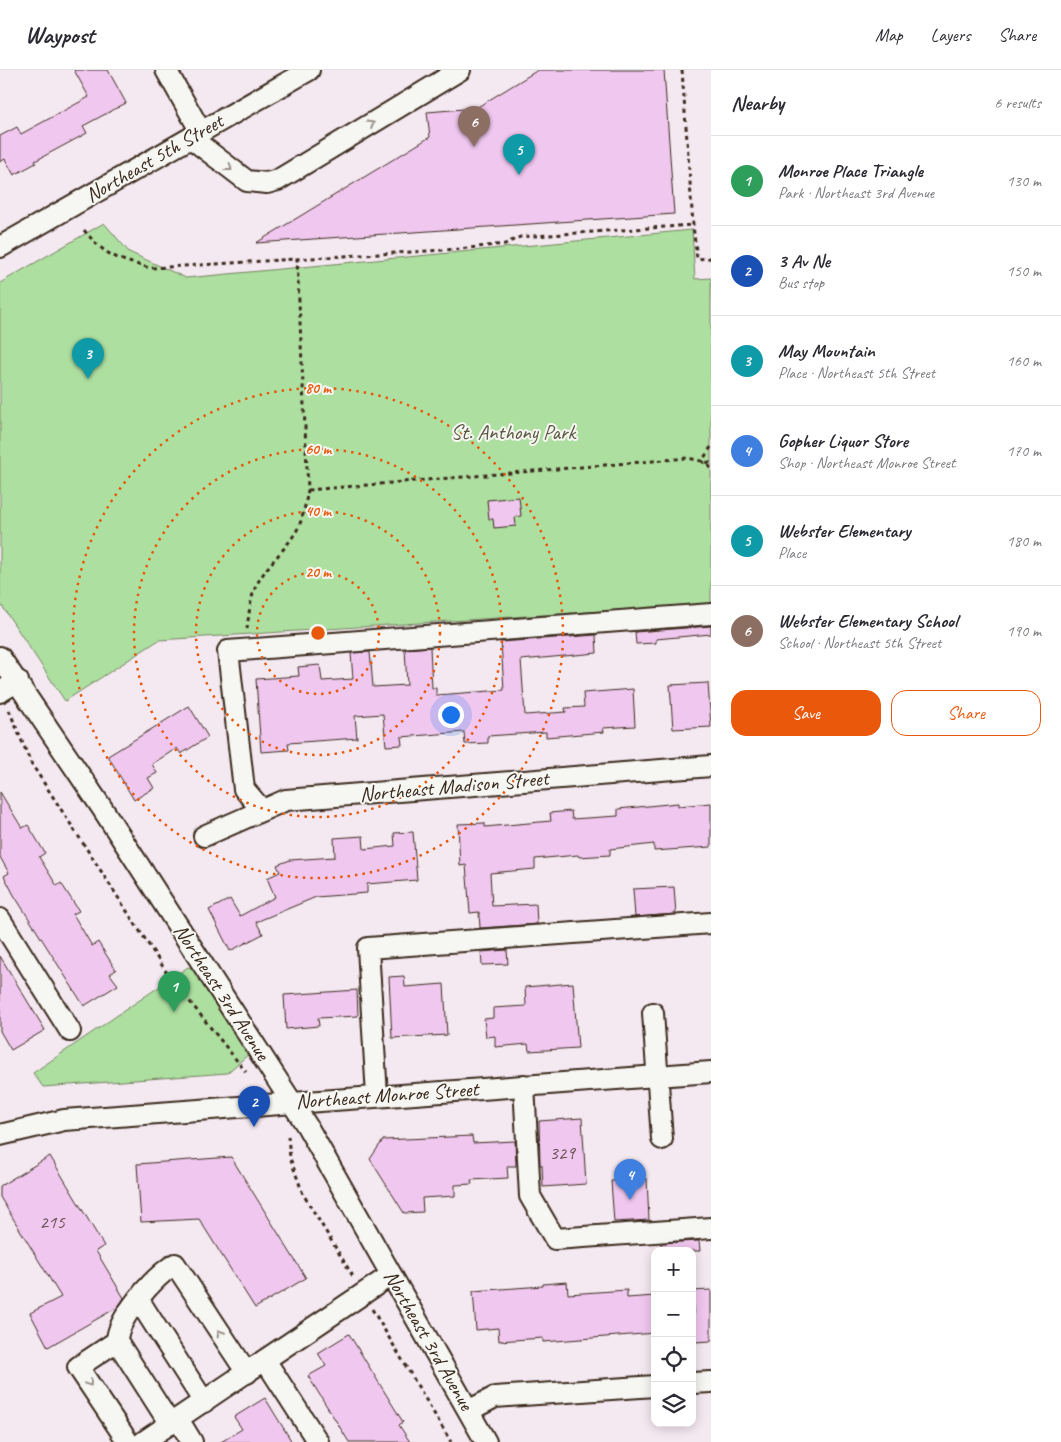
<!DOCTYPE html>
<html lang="en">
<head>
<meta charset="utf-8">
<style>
  :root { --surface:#fff; --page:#f2f2f3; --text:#2b2b33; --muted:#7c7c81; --line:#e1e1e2; --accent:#ea580c }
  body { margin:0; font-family:Caveat,sans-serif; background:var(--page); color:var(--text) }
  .controls { position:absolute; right:15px; bottom:15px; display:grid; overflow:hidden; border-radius:10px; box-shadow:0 2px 12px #0003 }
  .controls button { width:45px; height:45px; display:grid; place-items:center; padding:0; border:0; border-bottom:1px solid var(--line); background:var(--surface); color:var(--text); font:25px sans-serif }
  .you { position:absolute; left:450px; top:644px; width:18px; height:18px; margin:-12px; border:4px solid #fff; border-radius:50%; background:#1a73e8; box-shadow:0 0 0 8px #1a73e833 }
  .badge { display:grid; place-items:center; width:32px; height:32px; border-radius:50%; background:var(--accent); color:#fff; font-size:16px; font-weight:700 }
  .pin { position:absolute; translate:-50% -41px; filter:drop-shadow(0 1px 2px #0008) }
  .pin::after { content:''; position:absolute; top:26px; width:18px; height:15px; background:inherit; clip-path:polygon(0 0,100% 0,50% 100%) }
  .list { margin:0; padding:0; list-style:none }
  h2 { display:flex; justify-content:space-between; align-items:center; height:65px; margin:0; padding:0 20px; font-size:21px }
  h2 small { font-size:16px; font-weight:400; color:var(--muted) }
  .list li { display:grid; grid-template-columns:32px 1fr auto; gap:15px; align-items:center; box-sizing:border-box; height:90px; padding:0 20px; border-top:1px solid var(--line) }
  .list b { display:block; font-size:19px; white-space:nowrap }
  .list p { margin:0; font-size:16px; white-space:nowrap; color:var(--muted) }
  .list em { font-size:16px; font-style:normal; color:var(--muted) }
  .actions { display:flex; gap:10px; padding:15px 20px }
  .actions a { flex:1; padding:11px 0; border:1px solid var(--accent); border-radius:15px; text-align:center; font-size:18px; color:var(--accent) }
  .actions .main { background:var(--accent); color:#fff }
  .icon { flex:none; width:28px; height:28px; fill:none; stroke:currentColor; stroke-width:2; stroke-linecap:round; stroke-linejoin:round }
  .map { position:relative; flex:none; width:711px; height:1372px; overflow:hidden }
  header { display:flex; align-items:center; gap:30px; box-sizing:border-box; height:70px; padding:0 25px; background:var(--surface); border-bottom:1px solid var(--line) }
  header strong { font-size:24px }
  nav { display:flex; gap:28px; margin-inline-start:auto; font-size:18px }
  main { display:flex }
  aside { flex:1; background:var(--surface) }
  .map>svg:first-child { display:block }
  .green { fill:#addfa0; stroke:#74845f }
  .building { fill:#f0c7ef; stroke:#3b2a1e }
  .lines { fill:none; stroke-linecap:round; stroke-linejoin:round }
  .minor-casing { stroke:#3b2a1e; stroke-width:24 }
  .path { stroke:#3b2a1e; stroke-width:3; stroke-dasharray:4 4; stroke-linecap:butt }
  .minor { stroke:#f6f6f2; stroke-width:20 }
  .oneway { stroke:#989088 }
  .ring { fill:none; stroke:#e8590c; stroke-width:2.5; stroke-dasharray:2.5 5 }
  .labels { text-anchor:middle; stroke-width:4; stroke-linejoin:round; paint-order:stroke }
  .number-label { font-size:19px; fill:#685152 }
  .street-label { font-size:21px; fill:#3b2a1e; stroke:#f6f6f2 }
  .park-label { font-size:21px; fill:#58573e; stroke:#f6f6f2 }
  .centre { fill:#e8590c; stroke:#f6f6f2; stroke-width:2.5 }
  .ring-label { font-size:15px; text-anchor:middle; font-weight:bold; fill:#e8590c; stroke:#f6f6f2; stroke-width:4; stroke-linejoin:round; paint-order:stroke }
</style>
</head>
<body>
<header>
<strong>Waypost</strong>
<nav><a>Map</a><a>Layers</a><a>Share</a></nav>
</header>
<main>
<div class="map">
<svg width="711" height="1372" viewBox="0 0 711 1372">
  <rect width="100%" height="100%" fill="#f4e8f1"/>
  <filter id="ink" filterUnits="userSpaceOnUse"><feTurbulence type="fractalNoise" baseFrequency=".02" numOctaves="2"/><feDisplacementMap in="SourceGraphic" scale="10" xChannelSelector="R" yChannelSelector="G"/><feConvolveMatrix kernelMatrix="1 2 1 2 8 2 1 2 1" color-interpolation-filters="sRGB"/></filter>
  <g filter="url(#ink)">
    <g class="green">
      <path d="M 104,153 L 129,182 L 186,208 L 692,160 L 695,209 L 711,208 L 711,534 L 159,570 L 65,631 L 0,533 L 0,213 Z"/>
      <path d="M 188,897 L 199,901 L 250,983 L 227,1003 L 43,1017 L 33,1003 Z"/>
    </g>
    <g class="building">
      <path d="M 74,0 L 108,0 L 126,33 L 83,56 L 87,63 L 35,91 L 36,93 L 14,105 L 5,89 L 0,92 L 0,66 L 17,57 L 21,64 L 89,27 Z"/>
      <path d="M 538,0 L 664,0 L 674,144 L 256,173 L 430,67 L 427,42 L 476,38 Z"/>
      <path d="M 519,427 L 521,446 L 515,447 L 516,456 L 494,458 L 493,449 L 489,449 L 487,430 Z"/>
      <path d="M 711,556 L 711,564 L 656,569 L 656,573 L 636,574 L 635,562 Z"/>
      <path d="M 596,565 L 597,583 L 521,590 L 525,645 L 566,642 L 565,638 L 584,637 L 583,623 L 633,619 L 635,656 L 603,658 L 604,662 L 546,667 L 546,662 L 488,666 L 488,673 L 465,674 L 464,662 L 401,667 L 402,675 L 386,676 L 383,644 L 355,646 L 357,668 L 288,673 L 289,680 L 261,682 L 256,609 L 299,606 L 298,597 L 320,595 L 322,611 L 353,609 L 351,583 L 370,582 L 373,617 L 407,615 L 405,579 L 430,577 L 432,618 L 436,618 L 436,625 L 504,620 L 501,572 Z"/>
      <path d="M 708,613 L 711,657 L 673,659 L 670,615 Z"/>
      <path d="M 189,636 L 208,667 L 181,684 L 177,678 L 152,694 L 157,703 L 148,708 L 154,718 L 134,730 L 108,686 Z"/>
      <path d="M 0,722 L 22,758 L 28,755 L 45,783 L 39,787 L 57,816 L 61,813 L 79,841 L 73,844 L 92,876 L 98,872 L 116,900 L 110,904 L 118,915 L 84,936 L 14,825 L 4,806 L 9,803 L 0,787 Z"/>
      <path d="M 678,733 L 678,736 L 711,733 L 711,777 L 654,781 L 654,774 L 610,779 L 610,785 L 579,787 L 578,785 L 535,789 L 535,799 L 490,803 L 492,836 L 536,834 L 537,854 L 480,858 L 479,842 L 470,843 L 466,795 L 460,796 L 458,754 L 485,753 L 485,757 L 551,751 L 550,743 L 571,741 L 572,749 L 618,746 L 618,739 Z"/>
      <path d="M 413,762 L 417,810 L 367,814 L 367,823 L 316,827 L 256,852 L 263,864 L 230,881 L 209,840 L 230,829 L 240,846 L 275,827 L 267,808 L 280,802 L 277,795 L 290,790 L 335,787 L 334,768 L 363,766 L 364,779 L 395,776 L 394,763 Z"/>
      <path d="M 674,817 L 676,844 L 635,847 L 633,819 Z"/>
      <path d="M 507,880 L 508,894 L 482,895 L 481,882 Z"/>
      <path d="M 0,886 L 45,960 L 11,980 L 0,961 Z"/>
      <path d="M 404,906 L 405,917 L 444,914 L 447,965 L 392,968 L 389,907 Z"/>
      <path d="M 573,913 L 578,978 L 529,981 L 528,974 L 495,977 L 495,966 L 486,967 L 484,949 L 493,948 L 493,938 L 526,936 L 525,917 Z"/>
      <path d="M 357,920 L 358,946 L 318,948 L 319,956 L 286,959 L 284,925 Z"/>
      <path d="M 582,1048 L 586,1114 L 543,1117 L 542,1095 L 540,1095 L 539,1051 Z"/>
      <path d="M 472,1066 L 473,1073 L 515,1071 L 516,1096 L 507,1096 L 508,1108 L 471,1110 L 472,1114 L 455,1115 L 455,1126 L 422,1128 L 423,1142 L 404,1143 L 370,1089 L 383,1070 Z"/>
      <path d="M 50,1086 L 104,1176 L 96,1181 L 124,1228 L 118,1237 L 48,1277 L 30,1243 L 61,1227 L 0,1127 L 0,1116 Z"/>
      <path d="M 231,1087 L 306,1208 L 255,1238 L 199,1149 L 141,1152 L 137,1094 Z"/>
      <path d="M 647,1109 L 649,1150 L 614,1152 L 611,1111 Z"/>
      <path d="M 699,1171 L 700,1181 L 661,1181 L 661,1173 Z"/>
      <path d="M 567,1212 L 568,1224 L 627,1220 L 627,1228 L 655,1226 L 655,1263 L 543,1272 L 543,1268 L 499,1271 L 498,1258 L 476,1260 L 473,1221 L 543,1216 L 543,1214 Z"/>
      <path d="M 711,1220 L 711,1271 L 695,1272 L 692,1221 Z"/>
      <path d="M 349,1264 L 403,1352 L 399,1355 L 410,1372 L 349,1372 L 308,1306 L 326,1296 L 318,1283 Z"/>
      <path d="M 265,1328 L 292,1372 L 221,1372 L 242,1359 L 234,1347 Z"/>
    </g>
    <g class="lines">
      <g class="minor-casing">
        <g id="minor">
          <path d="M 166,0 L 201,62"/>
          <path d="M 191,68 L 247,111 L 267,113 L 278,110 L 460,0"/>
          <path d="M 0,177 L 309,0"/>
          <path d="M 0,587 L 102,738 L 307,1056 L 486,1372"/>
          <path d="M 0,622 L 18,611"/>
          <path d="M 262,740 L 244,719 L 228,581 L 711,544"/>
          <path d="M 204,766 L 286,730 L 711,696"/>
          <path d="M 0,849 L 70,961"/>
          <path d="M 653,943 L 662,1069"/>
          <path d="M 524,1015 L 530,1126 L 555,1169 L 711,1158"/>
          <path d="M 377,1026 L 368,878 L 711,853"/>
          <path d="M 0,1065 L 64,1050 L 711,1002"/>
          <path d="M 138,1229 L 204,1332"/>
          <path d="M 117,1271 L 78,1297 L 128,1372"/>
          <path d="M 265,1290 L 318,1372"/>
          <path d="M 692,1313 L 711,1312"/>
          <path d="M 470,1340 L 495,1327 L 655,1316"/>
          <path d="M 178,1349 L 192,1372"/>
          <path d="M 170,1354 L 117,1271 C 117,1248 155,1206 175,1194 L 247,1303"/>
          <path d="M 143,1372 L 391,1205"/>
        </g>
      </g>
      <g class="path">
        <path d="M 682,0 L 693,155 L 697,189 L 711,188"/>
        <path d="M 84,160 C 106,187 117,189 150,198 L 459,179 L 505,174 L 520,167 L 693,155"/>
        <path d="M 711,377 L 702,391 L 711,398"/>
        <path d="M 308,420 L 688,388 L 711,393"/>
        <path d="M 247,559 C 249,544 250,528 257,514 C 267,495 283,482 294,465 C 303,452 305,435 308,420 L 297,189"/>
        <path d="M 9,640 L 31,693 L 167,903 L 246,1002"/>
        <path d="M 288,1066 L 290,1088 L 303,1124 L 354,1208"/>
        <path d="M 372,1239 L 451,1372"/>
      </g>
      <use href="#minor" class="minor"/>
    </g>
    <defs><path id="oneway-chevron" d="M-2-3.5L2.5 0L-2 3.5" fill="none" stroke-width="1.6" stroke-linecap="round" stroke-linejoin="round" transform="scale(1.25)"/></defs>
    <g class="oneway">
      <use href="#oneway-chevron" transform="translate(371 54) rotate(-31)"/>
      <use href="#oneway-chevron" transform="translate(229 98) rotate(37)"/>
      <use href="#oneway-chevron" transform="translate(220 1263) rotate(-123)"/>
      <use href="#oneway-chevron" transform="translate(89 1313) rotate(56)"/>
    </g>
  </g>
  <g class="ring">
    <circle cx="318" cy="563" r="61"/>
    <circle cx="318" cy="563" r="122"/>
    <circle cx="318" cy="563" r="184"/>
    <circle cx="318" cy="563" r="245"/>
  </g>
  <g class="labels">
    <g class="number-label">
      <text x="562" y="1089">329</text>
      <text x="52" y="1158">215</text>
    </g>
    <g class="street-label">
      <text transform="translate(154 88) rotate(-30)" y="7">Northeast 5th Street</text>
      <text transform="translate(454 716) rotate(-5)" y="7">Northeast Madison Street</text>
      <text transform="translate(222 922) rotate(57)" y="7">Northeast 3rd Avenue</text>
      <text transform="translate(387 1025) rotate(-4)" y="7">Northeast Monroe Street</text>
      <text transform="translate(429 1270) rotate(60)" y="7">Northeast 3rd Avenue</text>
    </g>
    <g class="park-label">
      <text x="513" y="369">St. Anthony Park</text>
    </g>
  </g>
  <circle cx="318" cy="563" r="8" class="centre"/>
  <g class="ring-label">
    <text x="318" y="323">80 m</text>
    <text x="318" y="384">60 m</text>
    <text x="318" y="446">40 m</text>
    <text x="318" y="507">20 m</text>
  </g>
</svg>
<div class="controls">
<button>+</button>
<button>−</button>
<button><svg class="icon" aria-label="locate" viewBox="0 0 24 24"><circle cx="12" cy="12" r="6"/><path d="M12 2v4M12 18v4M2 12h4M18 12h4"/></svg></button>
<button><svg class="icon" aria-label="layers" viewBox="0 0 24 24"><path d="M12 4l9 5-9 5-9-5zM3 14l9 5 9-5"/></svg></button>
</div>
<div class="you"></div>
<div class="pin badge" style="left:174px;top:942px;background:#2e9e5b">1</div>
<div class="pin badge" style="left:254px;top:1057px;background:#1a4fb4">2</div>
<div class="pin badge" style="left:88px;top:309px;background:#0f9aa8">3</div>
<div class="pin badge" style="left:630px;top:1130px;background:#3f7fe0">4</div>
<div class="pin badge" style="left:519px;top:105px;background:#0f9aa8">5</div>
<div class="pin badge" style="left:474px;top:77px;background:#8d6e63">6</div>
</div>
<aside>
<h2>Nearby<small>6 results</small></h2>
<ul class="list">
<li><span class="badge" style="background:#2e9e5b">1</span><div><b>Monroe Place Triangle</b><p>Park · Northeast 3rd Avenue</p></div><em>130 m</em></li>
<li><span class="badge" style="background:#1a4fb4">2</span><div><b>3 Av Ne</b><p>Bus stop</p></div><em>150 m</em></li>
<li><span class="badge" style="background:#0f9aa8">3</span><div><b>May Mountain</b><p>Place · Northeast 5th Street</p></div><em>160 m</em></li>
<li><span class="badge" style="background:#3f7fe0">4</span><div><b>Gopher Liquor Store</b><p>Shop · Northeast Monroe Street</p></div><em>170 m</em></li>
<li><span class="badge" style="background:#0f9aa8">5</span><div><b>Webster Elementary</b><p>Place</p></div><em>180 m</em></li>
<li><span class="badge" style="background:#8d6e63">6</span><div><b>Webster Elementary School</b><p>School · Northeast 5th Street</p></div><em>190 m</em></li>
</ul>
<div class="actions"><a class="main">Save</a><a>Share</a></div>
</aside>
</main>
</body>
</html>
